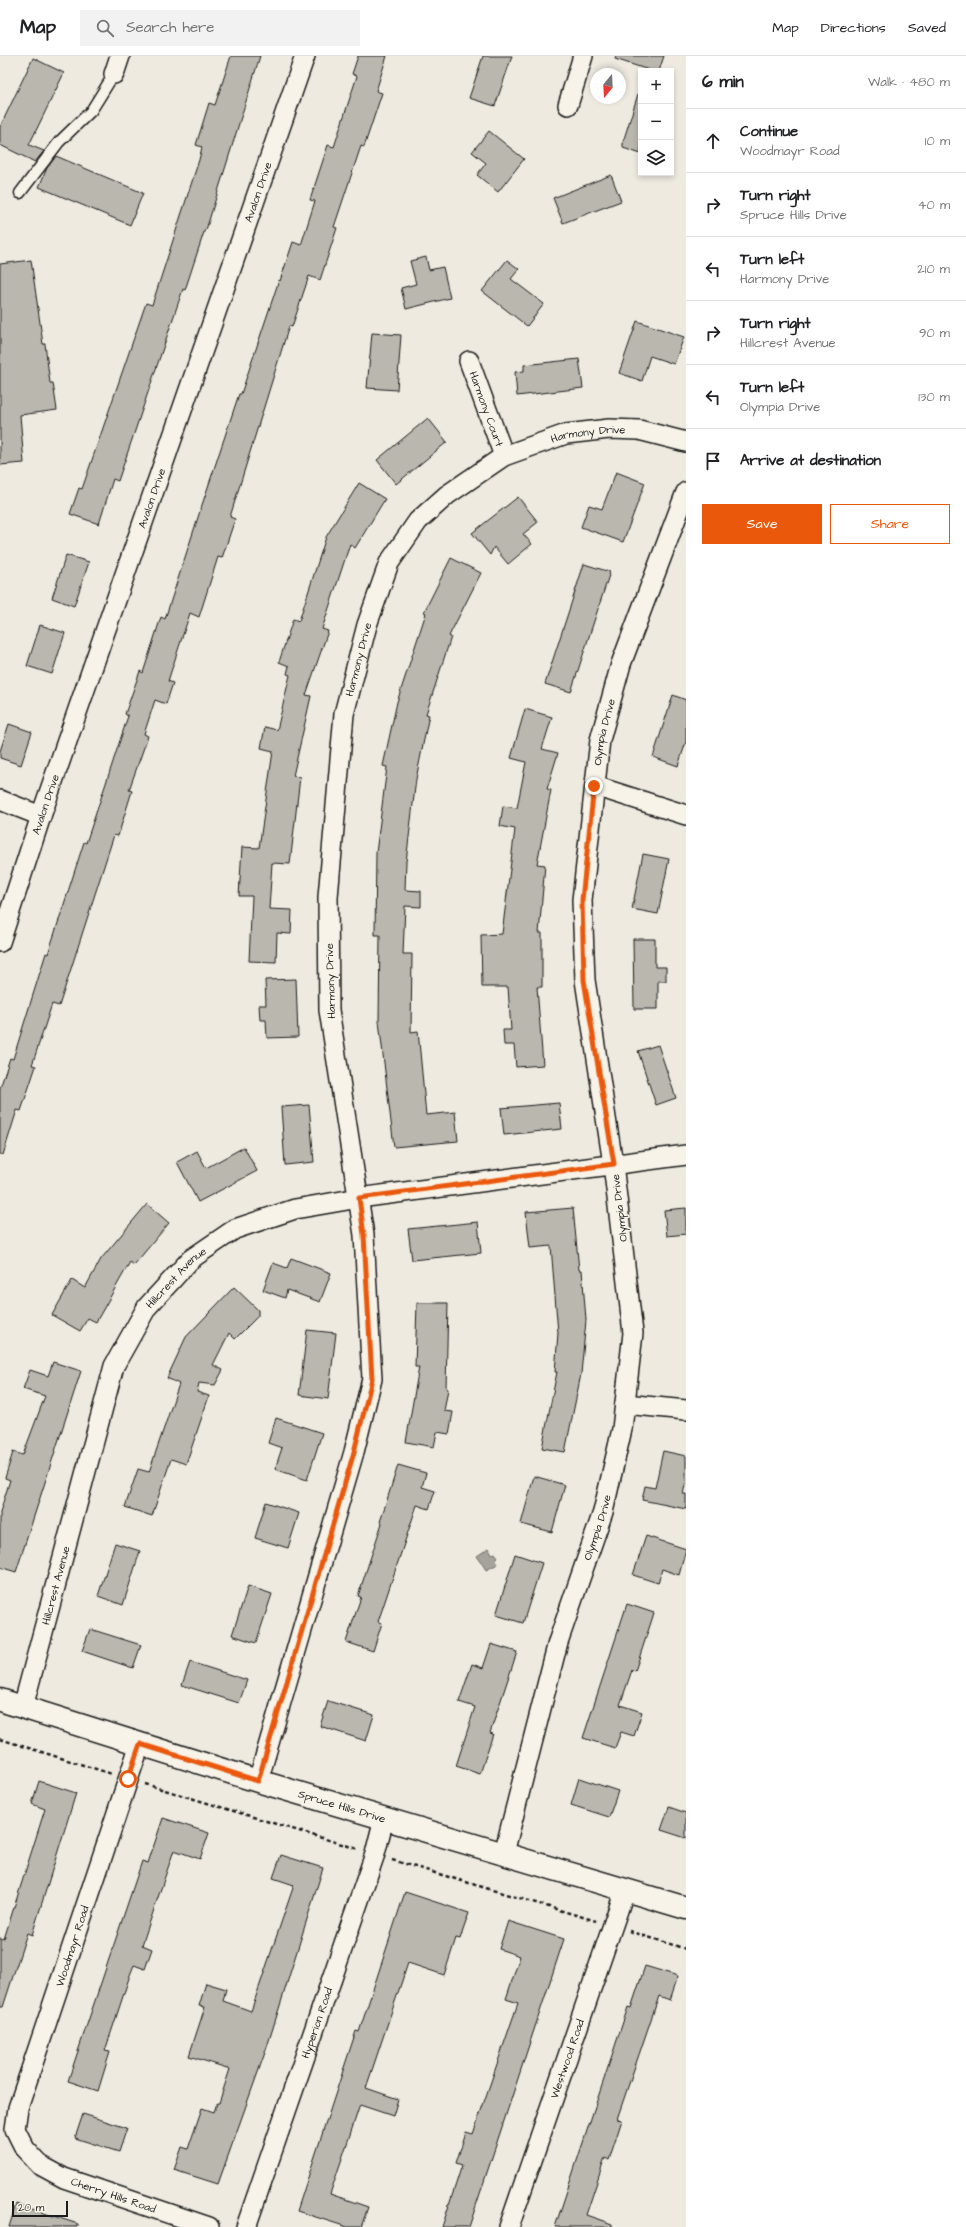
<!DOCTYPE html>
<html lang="en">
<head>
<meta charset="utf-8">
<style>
  :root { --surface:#fff; --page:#f2f2f2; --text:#202124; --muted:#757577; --line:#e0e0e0; --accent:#ea580c }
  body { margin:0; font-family:"Architects Daughter",sans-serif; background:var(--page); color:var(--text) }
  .controls { position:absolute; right:12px; top:12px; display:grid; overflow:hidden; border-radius:0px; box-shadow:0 2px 6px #0003 }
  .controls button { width:36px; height:36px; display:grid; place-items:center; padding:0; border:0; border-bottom:1px solid var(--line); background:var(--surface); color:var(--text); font:20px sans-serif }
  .compass { position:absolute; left:590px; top:12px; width:36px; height:36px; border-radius:50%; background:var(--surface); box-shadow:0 2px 6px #0003; rotate:198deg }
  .scale { position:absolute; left:12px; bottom:10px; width:56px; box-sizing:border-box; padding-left:4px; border:2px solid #1c1c1c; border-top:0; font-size:11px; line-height:14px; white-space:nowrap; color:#1c1c1c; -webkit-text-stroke:3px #f7f3e8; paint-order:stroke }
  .stop { position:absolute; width:12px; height:12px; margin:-9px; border:3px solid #ea580c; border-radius:50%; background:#fff }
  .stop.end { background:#ea580c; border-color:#fff; box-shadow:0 1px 4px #0008 }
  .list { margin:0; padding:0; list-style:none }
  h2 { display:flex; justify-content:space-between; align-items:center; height:52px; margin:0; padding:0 16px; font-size:17px }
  h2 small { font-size:13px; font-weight:400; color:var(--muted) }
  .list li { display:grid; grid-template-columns:26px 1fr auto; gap:12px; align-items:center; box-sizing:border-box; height:64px; padding:0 16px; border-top:1px solid var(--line) }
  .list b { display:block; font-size:15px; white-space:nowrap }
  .list p { margin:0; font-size:13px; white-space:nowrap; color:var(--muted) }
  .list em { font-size:13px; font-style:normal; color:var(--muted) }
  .actions { display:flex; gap:8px; padding:12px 16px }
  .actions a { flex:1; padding:9px 0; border:1px solid var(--accent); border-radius:0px; text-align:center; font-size:14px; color:var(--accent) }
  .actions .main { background:var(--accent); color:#fff }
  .icon { flex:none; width:22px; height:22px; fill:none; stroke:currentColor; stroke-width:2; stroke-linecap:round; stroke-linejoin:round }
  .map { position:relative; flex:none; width:686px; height:2171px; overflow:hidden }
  header { display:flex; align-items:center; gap:24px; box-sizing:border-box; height:56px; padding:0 20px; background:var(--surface); border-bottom:1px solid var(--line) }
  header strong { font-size:19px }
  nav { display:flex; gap:22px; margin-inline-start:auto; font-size:14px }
  .search { width:280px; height:36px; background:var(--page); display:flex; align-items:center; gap:10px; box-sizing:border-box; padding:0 14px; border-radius:0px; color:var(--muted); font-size:15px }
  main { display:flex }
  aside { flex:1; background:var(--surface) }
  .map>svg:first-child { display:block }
  .water { fill:#a6a39d; stroke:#6f6d69 }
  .building { fill:#bab7af; stroke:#1c1c1c }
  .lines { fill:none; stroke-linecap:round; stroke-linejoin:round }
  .service-casing { stroke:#1c1c1c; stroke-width:13 }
  .minor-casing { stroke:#1c1c1c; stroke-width:22 }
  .secondary-casing { stroke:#1c1c1c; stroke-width:25 }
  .path { stroke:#1c1c1c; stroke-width:2.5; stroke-dasharray:4 3; stroke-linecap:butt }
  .service { stroke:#f7f3e8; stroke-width:10 }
  .minor { stroke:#f7f3e8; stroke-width:19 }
  .secondary { stroke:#f7f3e8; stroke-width:22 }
  .route { stroke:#ea580c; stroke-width:5 }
  .labels { text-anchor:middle; stroke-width:3; stroke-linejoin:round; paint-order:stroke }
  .street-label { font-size:11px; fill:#1c1c1c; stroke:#f7f3e8 }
</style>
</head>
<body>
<header>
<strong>Map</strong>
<div class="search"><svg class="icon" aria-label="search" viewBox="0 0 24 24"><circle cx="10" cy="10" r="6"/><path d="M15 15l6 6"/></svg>Search here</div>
<nav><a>Map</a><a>Directions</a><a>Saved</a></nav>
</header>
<main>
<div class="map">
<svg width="686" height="2171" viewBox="0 0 686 2171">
  <rect width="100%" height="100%" fill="#eeeae0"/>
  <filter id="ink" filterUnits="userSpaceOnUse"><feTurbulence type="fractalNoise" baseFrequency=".025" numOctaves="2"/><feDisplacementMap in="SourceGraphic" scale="8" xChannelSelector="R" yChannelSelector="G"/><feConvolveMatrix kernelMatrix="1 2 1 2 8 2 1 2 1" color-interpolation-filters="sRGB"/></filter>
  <g filter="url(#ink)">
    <path class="water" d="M 489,1492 L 492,1498 L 495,1497 L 498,1501 L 495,1503 L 498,1508 L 486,1514 L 477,1500 Z"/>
    <g class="building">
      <path d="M 231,0 L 260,0 L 206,174 L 205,173 L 185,234 L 183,233 L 118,425 L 113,423 L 99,468 L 70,458 L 79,432 L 82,433 L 146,247 L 152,249 L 199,104 L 202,91 L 196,89 L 209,47 L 215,49 Z"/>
      <path d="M 358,0 L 387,0 L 376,35 L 382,37 L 364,91 L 361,90 L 334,171 L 337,172 L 320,224 L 309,220 L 292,271 L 289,270 L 230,461 L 235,463 L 222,502 L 218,501 L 199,561 L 190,557 L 168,625 L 173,627 L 166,648 L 155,644 L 144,678 L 148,680 L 129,734 L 132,735 L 118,780 L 114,779 L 59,950 L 52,948 L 32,1009 L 36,1010 L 21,1055 L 17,1054 L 3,1099 L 0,1098 L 0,1032 L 10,1002 L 13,1003 L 46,897 L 48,898 L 84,786 L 86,787 L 106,727 L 128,660 L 125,658 L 140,615 L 143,617 L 161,561 L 165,563 L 201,452 L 239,338 L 241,338 L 279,224 L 280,225 L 293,186 L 301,189 L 315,145 L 310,144 L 328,89 L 334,91 L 357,20 L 352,18 Z"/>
      <path d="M 483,0 L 512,0 L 495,50 L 469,42 Z"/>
      <path d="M 616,0 L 664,0 L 659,15 L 652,15 L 615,3 Z"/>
      <path d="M 33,2 L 64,17 L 29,89 L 44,95 L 35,106 L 0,89 L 0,71 Z"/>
      <path d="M 638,38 L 641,39 L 641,98 L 623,92 L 623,86 Z"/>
      <path d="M 489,75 L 524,103 L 498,136 L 477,119 L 486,107 L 472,96 Z"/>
      <path d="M 56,100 L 143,137 L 130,169 L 39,131 L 47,112 Z"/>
      <path d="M 611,119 L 621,145 L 563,167 L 553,142 Z"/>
      <path d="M 426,201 L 429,214 L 443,211 L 450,242 L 406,253 L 401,232 L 416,228 L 410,205 Z"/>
      <path d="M 31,204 L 43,288 L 45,288 L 50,327 L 53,327 L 57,354 L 20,359 L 24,407 L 0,409 L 0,208 Z"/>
      <path d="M 507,204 L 519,213 L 511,223 L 544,248 L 527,270 L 482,235 Z"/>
      <path d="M 637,265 L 684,281 L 674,308 L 650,300 L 642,325 L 619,317 Z"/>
      <path d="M 372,277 L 401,279 L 397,334 L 367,332 Z"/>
      <path d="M 579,303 L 583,332 L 517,340 L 515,316 L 524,315 L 524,309 Z"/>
      <path d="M 428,362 L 447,386 L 396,428 L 377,404 Z"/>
      <path d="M 616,416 L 645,427 L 623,486 L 581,471 L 589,449 L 602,453 Z"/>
      <path d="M 359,427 L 385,443 L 355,492 L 350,488 L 322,573 L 328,575 L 306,639 L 311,640 L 293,720 L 300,721 L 290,808 L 272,807 L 269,853 L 292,854 L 291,878 L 277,877 L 276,906 L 249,905 L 252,840 L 239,840 L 242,791 L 259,792 L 273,695 L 261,692 L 265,671 L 277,674 L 290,619 L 287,618 L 289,610 L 279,606 L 293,563 L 299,565 L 326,481 Z"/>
      <path d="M 518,441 L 538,466 L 523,478 L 532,488 L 508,508 L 494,491 L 490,499 L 472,477 Z"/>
      <path d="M 66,499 L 89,506 L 74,550 L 52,542 Z"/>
      <path d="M 451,502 L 481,517 L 449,580 L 451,581 L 426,658 L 429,659 L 416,723 L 406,806 L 405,834 L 421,835 L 421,851 L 405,850 L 403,898 L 412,898 L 411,976 L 418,975 L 426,1059 L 455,1056 L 458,1085 L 394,1091 L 379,965 L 380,879 L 375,879 L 376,797 L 387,711 L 383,710 L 397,646 L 426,557 L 424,556 Z"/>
      <path d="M 584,508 L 610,516 L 571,636 L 545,628 Z"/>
      <path d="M 40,569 L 65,577 L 52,618 L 27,610 Z"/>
      <path d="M 673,639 L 686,644 L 686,686 L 678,710 L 653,701 Z"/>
      <path d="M 525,653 L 552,661 L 542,693 L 558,697 L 547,733 L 551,734 L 537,808 L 545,809 L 539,877 L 542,877 L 542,931 L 537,931 L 543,1009 L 516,1011 L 514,989 L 504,989 L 503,974 L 511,974 L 508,931 L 482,931 L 481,879 L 502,878 L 515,773 L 500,770 L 503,750 L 517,752 L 526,706 L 511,702 Z"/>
      <path d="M 9,668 L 32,676 L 21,709 L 0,702 L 0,695 Z"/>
      <path d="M 643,798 L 669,803 L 658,858 L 632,853 Z"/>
      <path d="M 633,883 L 655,883 L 655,911 L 666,911 L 666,925 L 658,925 L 658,953 L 634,953 Z"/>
      <path d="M 296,923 L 298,981 L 267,982 L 266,964 L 260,964 L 259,949 L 266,949 L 265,924 Z"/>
      <path d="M 658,989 L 676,1042 L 656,1049 L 638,995 Z"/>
      <path d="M 559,1047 L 562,1073 L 504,1079 L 501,1052 Z"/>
      <path d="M 309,1049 L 314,1106 L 285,1109 L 281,1051 Z"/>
      <path d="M 244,1091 L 257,1115 L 198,1146 L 177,1106 L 197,1095 L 206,1112 Z"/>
      <path d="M 147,1148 L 169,1167 L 134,1209 L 130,1206 L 96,1266 L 88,1262 L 80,1275 L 52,1259 L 72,1224 L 85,1232 L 101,1203 Z"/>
      <path d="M 573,1152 L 579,1214 L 582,1214 L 586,1264 L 581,1318 L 565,1396 L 542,1392 L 557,1316 L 555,1316 L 558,1277 L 551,1190 L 530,1192 L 526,1156 Z"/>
      <path d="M 686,1152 L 686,1178 L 667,1180 L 664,1154 Z"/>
      <path d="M 478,1166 L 481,1197 L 412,1204 L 408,1173 Z"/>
      <path d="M 291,1202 L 331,1217 L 320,1246 L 287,1234 L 285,1242 L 263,1234 L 273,1207 L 287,1212 Z"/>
      <path d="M 234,1231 L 258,1254 L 258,1260 L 235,1283 L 229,1277 L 213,1309 L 223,1314 L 215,1329 L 199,1327 L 197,1336 L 209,1340 L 186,1408 L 171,1403 L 152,1460 L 125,1451 L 138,1413 L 149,1416 L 179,1328 L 167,1322 L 186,1281 Z"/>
      <path d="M 417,1247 L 448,1247 L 446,1332 L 448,1333 L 444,1355 L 453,1356 L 449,1378 L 437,1376 L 434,1391 L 406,1386 L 419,1311 L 415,1311 Z"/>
      <path d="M 307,1274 L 336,1277 L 328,1343 L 299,1339 Z"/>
      <path d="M 53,1306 L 81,1315 L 16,1516 L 0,1511 L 0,1456 L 10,1424 L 5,1422 L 13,1396 L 23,1399 L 45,1340 L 23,1333 L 30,1314 L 48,1320 Z"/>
      <path d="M 276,1362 L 322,1377 L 307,1424 L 275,1413 L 282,1392 L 268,1387 Z"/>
      <path d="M 663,1395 L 686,1400 L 686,1425 L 683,1438 L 686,1438 L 686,1453 L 642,1444 L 645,1430 L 655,1432 Z"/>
      <path d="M 398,1409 L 426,1417 L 422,1431 L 435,1435 L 429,1453 L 417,1449 L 378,1566 L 382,1567 L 373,1595 L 346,1586 L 361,1541 L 358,1540 L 382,1467 L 380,1466 Z"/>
      <path d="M 534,1420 L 565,1429 L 552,1476 L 521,1468 Z"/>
      <path d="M 266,1446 L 299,1457 L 288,1492 L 255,1482 Z"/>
      <path d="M 646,1480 L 686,1493 L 679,1519 L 662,1513 L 658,1527 L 633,1519 Z"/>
      <path d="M 115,1487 L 140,1495 L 123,1549 L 98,1540 Z"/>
      <path d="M 515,1498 L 542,1507 L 523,1567 L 496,1559 Z"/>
      <path d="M 248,1530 L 272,1538 L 256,1587 L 232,1579 Z"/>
      <path d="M 627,1548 L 654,1557 L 635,1615 L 632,1614 L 620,1649 L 642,1656 L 634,1680 L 621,1676 L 615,1692 L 583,1682 Z"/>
      <path d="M 90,1573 L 141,1589 L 133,1612 L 82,1595 Z"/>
      <path d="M 491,1588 L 517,1596 L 490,1677 L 493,1678 L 480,1718 L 456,1710 L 475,1651 L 459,1646 L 472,1608 L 483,1612 Z"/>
      <path d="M 190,1606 L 247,1624 L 239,1647 L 182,1629 Z"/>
      <path d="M 328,1645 L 374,1659 L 366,1685 L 320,1670 Z"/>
      <path d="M 579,1722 L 618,1735 L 609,1761 L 571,1749 Z"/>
      <path d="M 39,1725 L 76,1737 L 32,1879 L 27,1877 L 3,1951 L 0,1951 L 0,1882 L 4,1883 L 45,1753 L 32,1748 Z"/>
      <path d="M 669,1751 L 686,1757 L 686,1782 L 661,1774 Z"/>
      <path d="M 163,1762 L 209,1777 L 200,1803 L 174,1794 L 142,1889 L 152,1893 L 145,1913 L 134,1909 L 130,1919 L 105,1995 L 110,1996 L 98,2035 L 68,2025 L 142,1805 L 148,1807 Z"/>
      <path d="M 281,1799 L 323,1812 L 267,1991 L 218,2128 L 174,2114 L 182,2091 L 188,2093 L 202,2052 L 214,2056 L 217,2047 L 219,2047 L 230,2013 L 189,2000 L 205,1951 L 199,1950 L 206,1927 L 226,1933 L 223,1945 L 251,1955 L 294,1829 L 273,1822 Z"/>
      <path d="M 405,1836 L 469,1857 L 460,1883 L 456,1882 L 444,1919 L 408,1907 L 366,2032 L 398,2043 L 393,2060 L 360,2049 L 330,2138 L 368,2151 L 361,2171 L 347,2171 L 297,2155 L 356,1975 L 359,1976 Z"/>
      <path d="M 508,1865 L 564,1883 L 469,2171 L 442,2171 L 462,2109 L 456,2107 L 466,2076 L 473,2078 L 518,1947 L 506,1943 L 520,1900 L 499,1893 Z"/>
      <path d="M 645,1910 L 678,1920 L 670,1944 L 659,1940 L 617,2063 L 622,2064 L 609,2104 L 605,2102 L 586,2159 L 612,2168 L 612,2171 L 555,2171 L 628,1951 L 631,1952 Z"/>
      <path d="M 83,2058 L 127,2072 L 119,2096 L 75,2082 Z"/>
      <path d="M 16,2148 L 78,2168 L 78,2171 L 9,2171 Z"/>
    </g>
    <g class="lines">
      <g class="service-casing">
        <path id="service" d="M 20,137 L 59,86 L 91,55 L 114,18"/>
      </g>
      <g class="minor-casing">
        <g id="minor">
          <path d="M 114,18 L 120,0"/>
          <path d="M 568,49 L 583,0"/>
          <path id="s1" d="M 469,305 L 504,400"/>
          <path d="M 595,730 L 686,759"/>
          <path d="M 0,744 L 41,760"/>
          <path id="s2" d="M 0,886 L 41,760 L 305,0"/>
          <path d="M 625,1348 L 686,1354"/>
          <path id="s3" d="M 23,1651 L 114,1310 L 147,1251 L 191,1203 L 235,1173 L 295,1153 L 359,1142 L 686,1099"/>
          <path id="s4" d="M 140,1688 L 18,2052 L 15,2073 L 25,2093 L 40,2109 L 64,2122 L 209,2171"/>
          <path id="s5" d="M 258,1725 L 354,1396 L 372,1323 L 364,1179 L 329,954 L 328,841 L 344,658 L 367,569 L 389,507 L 418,465 L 447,439 L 504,400 L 566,378 L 609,373 L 639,374 L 686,386"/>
          <path id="s6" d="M 504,1797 L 558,1586 L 603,1456 L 622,1373 L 633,1277 L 613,1108 L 585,924 L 582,844 L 600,684 L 621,608 L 686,436"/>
          <path id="s7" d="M 246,2171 L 375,1798 L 384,1762"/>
          <path id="s8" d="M 509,2171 L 625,1834"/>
        </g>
      </g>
      <g class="secondary-casing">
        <g id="secondary">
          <path id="s9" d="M 0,1644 L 258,1725 L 686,1852"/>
        </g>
      </g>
      <g class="path">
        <path d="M 0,1683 L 112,1718"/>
        <path d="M 145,1728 L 358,1793"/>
        <path d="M 392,1804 L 596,1865"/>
        <path d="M 629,1875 L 686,1893"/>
      </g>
      <use href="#service" class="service"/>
      <use href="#minor" class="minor"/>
      <use href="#secondary" class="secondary"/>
    </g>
  </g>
  <g class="lines" filter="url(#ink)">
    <path class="route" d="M 128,1723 L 140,1688 L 258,1725 L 354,1396 L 372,1323 L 364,1179 L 359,1142 L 614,1108 L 584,924 L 582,844 L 594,730"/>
  </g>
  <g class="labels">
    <g class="street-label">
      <text dy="4" stroke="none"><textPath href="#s2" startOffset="793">Avalon Drive</textPath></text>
      <text dy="4" stroke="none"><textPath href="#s1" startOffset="51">Harmony Court</textPath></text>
      <text dy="4" stroke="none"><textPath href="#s5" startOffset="1491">Harmony Drive</textPath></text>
      <text dy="4" stroke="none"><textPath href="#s2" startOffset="469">Avalon Drive</textPath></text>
      <text dy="4" stroke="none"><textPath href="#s5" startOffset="1143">Harmony Drive</textPath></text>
      <text dy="4" stroke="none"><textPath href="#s6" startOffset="1143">Olympia Drive</textPath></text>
      <text dy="4" stroke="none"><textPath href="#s2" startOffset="145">Avalon Drive</textPath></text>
      <text transform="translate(330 925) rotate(-92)" y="4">Harmony Drive</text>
      <text transform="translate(619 1152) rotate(-97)" y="4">Olympia Drive</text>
      <text dy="4" stroke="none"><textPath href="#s3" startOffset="462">Hillcrest Avenue</textPath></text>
      <text dy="4" stroke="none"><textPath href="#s6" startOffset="339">Olympia Drive</textPath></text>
      <text dy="4" stroke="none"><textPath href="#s3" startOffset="126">Hillcrest Avenue</textPath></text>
      <text dy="4" stroke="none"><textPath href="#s9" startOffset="358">Spruce Hills Drive</textPath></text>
      <text transform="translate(72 1890) rotate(-72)" y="4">Woodmayr Road</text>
      <text dy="4" stroke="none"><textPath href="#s7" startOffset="216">Hyperion Road</textPath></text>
      <text dy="4" stroke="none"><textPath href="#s8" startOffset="178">Westwood Road</textPath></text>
      <text dy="4" stroke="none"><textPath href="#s4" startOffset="529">Cherry Hills Road</textPath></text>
    </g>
  </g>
</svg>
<div class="controls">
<button>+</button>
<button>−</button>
<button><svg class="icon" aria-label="layers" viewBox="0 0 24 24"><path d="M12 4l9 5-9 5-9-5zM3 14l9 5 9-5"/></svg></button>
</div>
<svg class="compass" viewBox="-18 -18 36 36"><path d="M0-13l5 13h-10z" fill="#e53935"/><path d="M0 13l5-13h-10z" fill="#757577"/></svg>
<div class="scale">20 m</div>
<div class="stop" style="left:128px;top:1723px"></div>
<div class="stop end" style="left:594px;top:730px"></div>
</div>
<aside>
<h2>6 min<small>Walk · 480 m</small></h2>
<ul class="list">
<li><svg class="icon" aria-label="ahead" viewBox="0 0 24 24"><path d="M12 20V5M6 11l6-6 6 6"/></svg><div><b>Continue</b><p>Woodmayr Road</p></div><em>10 m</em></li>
<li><svg class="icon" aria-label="right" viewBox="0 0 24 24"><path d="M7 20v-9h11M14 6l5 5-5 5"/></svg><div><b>Turn right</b><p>Spruce Hills Drive</p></div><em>40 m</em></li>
<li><svg class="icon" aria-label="left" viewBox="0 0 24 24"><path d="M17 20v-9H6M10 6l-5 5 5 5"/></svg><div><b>Turn left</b><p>Harmony Drive</p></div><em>210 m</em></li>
<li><svg class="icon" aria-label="right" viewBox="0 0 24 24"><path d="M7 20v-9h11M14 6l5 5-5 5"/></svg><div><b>Turn right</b><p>Hillcrest Avenue</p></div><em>90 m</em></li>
<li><svg class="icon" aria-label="left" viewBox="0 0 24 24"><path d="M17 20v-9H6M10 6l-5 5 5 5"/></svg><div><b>Turn left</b><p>Olympia Drive</p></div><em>130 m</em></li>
<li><svg class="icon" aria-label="arrive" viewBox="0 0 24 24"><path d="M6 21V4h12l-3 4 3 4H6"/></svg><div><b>Arrive at destination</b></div></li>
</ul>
<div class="actions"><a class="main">Save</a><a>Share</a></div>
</aside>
</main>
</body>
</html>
